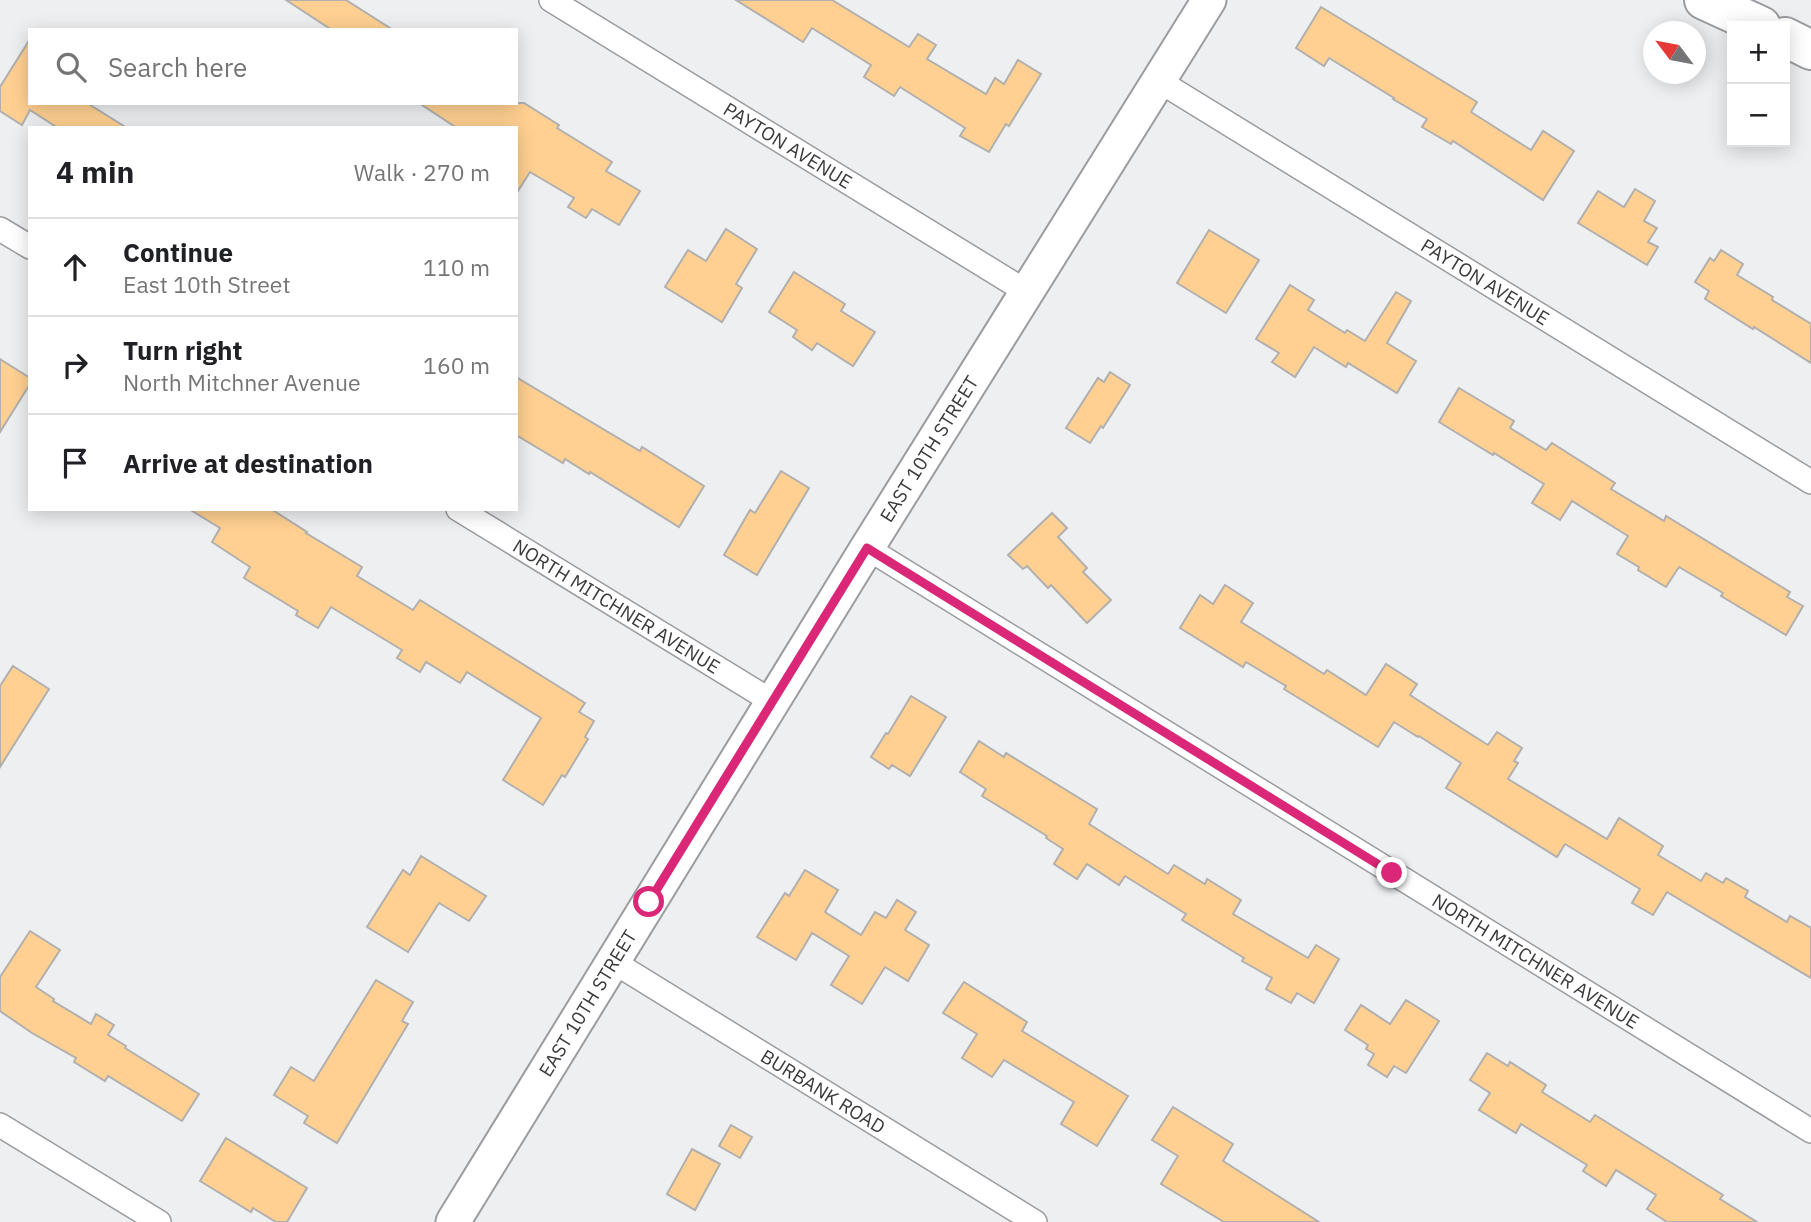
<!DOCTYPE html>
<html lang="en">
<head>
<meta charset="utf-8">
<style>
  :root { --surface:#fff; --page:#f6f6f6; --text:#202124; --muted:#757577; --line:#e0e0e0 }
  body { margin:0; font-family:"IBM Plex Sans",sans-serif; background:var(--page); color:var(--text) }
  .controls { position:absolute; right:21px; top:21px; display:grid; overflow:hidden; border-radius:0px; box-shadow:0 4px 18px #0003 }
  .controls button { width:63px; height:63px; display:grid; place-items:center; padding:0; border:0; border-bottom:2px solid var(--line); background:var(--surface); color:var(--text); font:35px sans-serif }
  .compass { position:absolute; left:1643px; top:21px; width:63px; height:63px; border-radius:50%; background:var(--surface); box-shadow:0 4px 18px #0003; rotate:302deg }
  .stop { position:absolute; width:21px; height:21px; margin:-16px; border:5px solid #db2777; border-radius:50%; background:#fff }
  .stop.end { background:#db2777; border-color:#fff; box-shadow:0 2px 7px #0008 }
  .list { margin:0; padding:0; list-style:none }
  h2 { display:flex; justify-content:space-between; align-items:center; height:91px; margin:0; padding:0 28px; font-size:30px }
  h2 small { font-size:23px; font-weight:400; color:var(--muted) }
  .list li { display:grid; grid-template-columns:46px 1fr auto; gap:21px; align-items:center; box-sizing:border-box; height:98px; padding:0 28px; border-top:2px solid var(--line) }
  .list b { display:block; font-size:26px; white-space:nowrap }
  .list p { margin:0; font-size:23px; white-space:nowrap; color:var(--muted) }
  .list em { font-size:23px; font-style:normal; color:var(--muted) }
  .icon { flex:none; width:38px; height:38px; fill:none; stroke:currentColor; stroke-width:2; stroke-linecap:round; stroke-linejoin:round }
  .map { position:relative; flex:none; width:1811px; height:1222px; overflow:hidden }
  .search { position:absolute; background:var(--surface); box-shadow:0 4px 18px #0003; left:28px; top:28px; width:490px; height:77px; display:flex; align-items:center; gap:18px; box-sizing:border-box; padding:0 24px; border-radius:0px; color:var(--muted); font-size:26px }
  .panel { position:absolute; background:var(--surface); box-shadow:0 4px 18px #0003; left:28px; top:126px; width:490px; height:385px; border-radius:0px }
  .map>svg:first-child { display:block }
  .building { fill:#ffd091; stroke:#b2b0ae; stroke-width:2 }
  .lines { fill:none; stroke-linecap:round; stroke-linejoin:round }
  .minor-casing { stroke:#9b9c9f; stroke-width:26 }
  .secondary-casing { stroke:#9b9c9f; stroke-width:37 }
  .motorway-casing { stroke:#9b9c9f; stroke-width:42 }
  .minor { stroke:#fff; stroke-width:23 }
  .secondary { stroke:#fff; stroke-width:33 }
  .motorway { stroke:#fff; stroke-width:38 }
  .route { stroke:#db2777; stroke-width:9 }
  .labels { text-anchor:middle; stroke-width:7; stroke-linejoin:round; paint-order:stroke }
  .street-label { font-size:19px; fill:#393a3b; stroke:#fff }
</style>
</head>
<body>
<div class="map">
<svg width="1811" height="1222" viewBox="0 0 1811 1222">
  <rect width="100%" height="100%" fill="#edeff1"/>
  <g class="building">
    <path d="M 286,0 L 346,0 L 393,30 L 332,30 Z"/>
    <path d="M 736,0 L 832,0 L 909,47 L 918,34 L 936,45 L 927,59 L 986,94 L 995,78 L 1004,84 L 1018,60 L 1041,74 L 1009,126 L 1006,124 L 989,152 L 960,136 L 965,128 L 900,87 L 894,96 L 864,77 L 871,65 L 812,28 L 803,42 Z"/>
    <path d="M 1321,7 L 1477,102 L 1471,112 L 1531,150 L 1543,131 L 1574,151 L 1543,200 L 1453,141 L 1451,144 L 1422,127 L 1427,119 L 1393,99 L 1394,98 L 1329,58 L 1324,66 L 1296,48 Z"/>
    <path d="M 30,39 L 30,103 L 87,103 L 127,128 L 58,128 L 30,110 L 22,125 L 0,111 L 0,87 Z"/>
    <path d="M 419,103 L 524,103 L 559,125 L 557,128 L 612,162 L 606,171 L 640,191 L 619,225 L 592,209 L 586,218 L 568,207 L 574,198 L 530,172 L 516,194 L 516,128 L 457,128 Z"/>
    <path d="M 1635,189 L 1655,201 L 1644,221 L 1657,228 L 1648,242 L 1658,247 L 1647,265 L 1578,223 L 1598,191 L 1624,207 Z"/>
    <path d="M 726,229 L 757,249 L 736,284 L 742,288 L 722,322 L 665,287 L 688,250 L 706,261 Z"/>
    <path d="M 1209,230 L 1259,260 L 1226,313 L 1177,283 Z"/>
    <path d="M 1721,250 L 1743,264 L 1737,275 L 1773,297 L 1772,300 L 1811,324 L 1811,363 L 1754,327 L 1753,329 L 1705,299 L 1709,291 L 1695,282 L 1710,258 L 1714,261 Z"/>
    <path d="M 794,272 L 845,304 L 841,311 L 875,332 L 853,366 L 817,343 L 812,350 L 793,337 L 797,330 L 769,312 Z"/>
    <path d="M 1290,285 L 1314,300 L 1308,310 L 1345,333 L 1347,330 L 1365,341 L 1396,292 L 1411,301 L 1387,343 L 1416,361 L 1397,393 L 1348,363 L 1346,367 L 1314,347 L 1295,377 L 1272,362 L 1279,353 L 1256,339 Z"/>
    <path d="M 0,359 L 30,378 L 30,384 L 0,432 Z"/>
    <path d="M 1110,372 L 1130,385 L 1103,428 L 1101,426 L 1090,443 L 1066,428 L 1098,378 L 1104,382 Z"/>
    <path d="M 516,377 L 640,451 L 642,447 L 704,486 L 679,527 L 590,472 L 589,474 L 565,459 L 563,463 L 516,435 Z"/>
    <path d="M 1459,388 L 1514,421 L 1510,428 L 1546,450 L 1552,443 L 1615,483 L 1611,489 L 1664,521 L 1666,516 L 1790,592 L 1787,597 L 1803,606 L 1786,635 L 1721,596 L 1723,593 L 1679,567 L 1666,587 L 1638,570 L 1639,567 L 1617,554 L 1628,536 L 1572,501 L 1560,520 L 1532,503 L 1544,484 L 1494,453 L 1493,455 L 1439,422 Z"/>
    <path d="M 781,471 L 809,488 L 757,575 L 724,555 L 750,510 L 755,513 Z"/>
    <path d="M 189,509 L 271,509 L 307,532 L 306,533 L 362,567 L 357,576 L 413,610 L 420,600 L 585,703 L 579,712 L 594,721 L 585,737 L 588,739 L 565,777 L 562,775 L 543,805 L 503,780 L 541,718 L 467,672 L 460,683 L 426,662 L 420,672 L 397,658 L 402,650 L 331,607 L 318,628 L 296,615 L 298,611 L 244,578 L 250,567 L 212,542 L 220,528 Z"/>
    <path d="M 1052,513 L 1067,528 L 1058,537 L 1087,568 L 1083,572 L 1111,600 L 1087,623 L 1051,585 L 1048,588 L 1027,566 L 1023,569 L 1008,555 Z"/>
    <path d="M 1225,585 L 1253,603 L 1241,622 L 1324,674 L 1327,670 L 1366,695 L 1386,664 L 1417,684 L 1410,695 L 1458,726 L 1488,745 L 1497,732 L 1522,748 L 1514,761 L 1518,763 L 1508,779 L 1607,839 L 1619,818 L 1663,846 L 1658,855 L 1701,881 L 1706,873 L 1723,883 L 1726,878 L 1748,891 L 1745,897 L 1787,922 L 1790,916 L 1811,928 L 1811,978 L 1667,892 L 1653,915 L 1632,903 L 1640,889 L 1565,844 L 1557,857 L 1446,788 L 1461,763 L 1419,736 L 1418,737 L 1394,722 L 1378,747 L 1284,689 L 1286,686 L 1246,662 L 1243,667 L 1180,628 L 1200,595 L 1213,604 Z"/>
    <path d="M 13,666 L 49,689 L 0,767 L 0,686 Z"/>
    <path d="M 911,696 L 946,717 L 910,776 L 892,765 L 889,769 L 871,757 L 886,733 L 888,734 Z"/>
    <path d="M 979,741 L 1004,757 L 1006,753 L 1097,809 L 1089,824 L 1168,874 L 1174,865 L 1205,884 L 1207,879 L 1241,900 L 1233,914 L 1308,958 L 1316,945 L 1339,959 L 1314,1003 L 1297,993 L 1291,1003 L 1266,989 L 1272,978 L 1242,961 L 1244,958 L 1182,920 L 1186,914 L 1125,876 L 1119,885 L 1087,864 L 1077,879 L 1054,864 L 1063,849 L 1046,838 L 1047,836 L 982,796 L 986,789 L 960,772 Z"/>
    <path d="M 421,856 L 486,896 L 469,921 L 439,903 L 408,952 L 367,927 L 403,870 L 410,875 Z"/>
    <path d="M 805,870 L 838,890 L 825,912 L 861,935 L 875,912 L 886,918 L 897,900 L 916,912 L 905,930 L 929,945 L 908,981 L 885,967 L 862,1004 L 831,985 L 849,956 L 812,933 L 796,960 L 757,937 L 785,893 L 789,896 Z"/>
    <path d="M 30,931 L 60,950 L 36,987 L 54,999 L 53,1001 L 91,1024 L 96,1014 L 114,1025 L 108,1035 L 126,1046 L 125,1048 L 199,1094 L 182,1121 L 108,1076 L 105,1081 L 74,1062 L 76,1058 L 32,1033 L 0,1011 L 0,977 Z"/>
    <path d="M 376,980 L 413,1002 L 402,1021 L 408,1024 L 337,1143 L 304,1123 L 308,1116 L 274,1095 L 291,1067 L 314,1081 Z"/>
    <path d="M 964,982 L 1027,1022 L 1022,1031 L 1128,1096 L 1097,1146 L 1061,1124 L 1074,1102 L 1004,1060 L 992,1077 L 962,1058 L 977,1034 L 943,1013 Z"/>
    <path d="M 1406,1000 L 1439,1021 L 1406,1073 L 1394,1066 L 1387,1077 L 1368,1065 L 1374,1054 L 1366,1049 L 1368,1045 L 1345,1030 L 1361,1005 L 1390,1024 Z"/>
    <path d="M 1487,1053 L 1508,1066 L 1510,1062 L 1546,1085 L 1542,1092 L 1590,1122 L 1595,1115 L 1723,1195 L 1720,1199 L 1757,1222 L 1667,1222 L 1647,1209 L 1656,1195 L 1616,1170 L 1606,1186 L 1583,1171 L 1587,1165 L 1521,1124 L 1516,1133 L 1479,1110 L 1490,1093 L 1470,1080 Z"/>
    <path d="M 1173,1107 L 1233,1144 L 1223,1161 L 1319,1222 L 1224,1222 L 1161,1184 L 1178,1156 L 1152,1140 Z"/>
    <path d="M 731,1125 L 752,1137 L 740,1158 L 719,1146 Z"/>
    <path d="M 226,1138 L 307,1188 L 287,1222 L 276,1222 L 253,1208 L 251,1212 L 200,1181 Z"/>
    <path d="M 692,1149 L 720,1164 L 695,1210 L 667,1194 Z"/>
  </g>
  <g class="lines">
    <g class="minor-casing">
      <g id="minor">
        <path id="s1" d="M 551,0 L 1027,292"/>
        <path id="s2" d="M 1159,81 L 1811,482"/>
        <path d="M 0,229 L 30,247"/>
        <path id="s3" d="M 458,509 L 773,702"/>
        <path id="s4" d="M 867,548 L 1811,1131"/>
        <path id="s5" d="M 612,961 L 1035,1222"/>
        <path d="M 0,1125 L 159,1222"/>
      </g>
    </g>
    <g class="secondary-casing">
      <g id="secondary">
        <path id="s6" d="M 453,1222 L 867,548 L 1209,0"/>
      </g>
    </g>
    <g class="motorway-casing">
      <g id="motorway">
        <path d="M 1704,0 L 1761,26"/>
        <path d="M 1785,37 L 1811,50"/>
      </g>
    </g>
    <use href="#minor" class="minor"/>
    <use href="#secondary" class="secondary"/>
    <use href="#motorway" class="motorway"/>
  </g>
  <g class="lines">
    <path class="route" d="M 649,902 L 867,548 L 1392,873"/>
  </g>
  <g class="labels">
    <g class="street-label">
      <text dy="7" stroke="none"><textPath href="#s1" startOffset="278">PAYTON AVENUE</textPath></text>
      <text dy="7" stroke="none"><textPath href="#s2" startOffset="383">PAYTON AVENUE</textPath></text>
      <text dy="7" stroke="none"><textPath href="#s6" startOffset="908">EAST 10TH STREET</textPath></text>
      <text dy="7" stroke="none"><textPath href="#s3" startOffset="186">NORTH MITCHNER AVENUE</textPath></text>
      <text dy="7" stroke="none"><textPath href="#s4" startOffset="786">NORTH MITCHNER AVENUE</textPath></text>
      <text dy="7" stroke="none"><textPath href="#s6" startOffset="257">EAST 10TH STREET</textPath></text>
      <text dy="7" stroke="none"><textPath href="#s5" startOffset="248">BURBANK ROAD</textPath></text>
    </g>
  </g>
</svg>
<div class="controls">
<button>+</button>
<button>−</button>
</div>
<svg class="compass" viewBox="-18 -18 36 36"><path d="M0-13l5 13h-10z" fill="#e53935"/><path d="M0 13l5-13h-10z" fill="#757577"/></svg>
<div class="stop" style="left:649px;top:902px"></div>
<div class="stop end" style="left:1392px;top:873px"></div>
<div class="search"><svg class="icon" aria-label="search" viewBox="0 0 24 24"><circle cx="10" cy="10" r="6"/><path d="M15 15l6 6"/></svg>Search here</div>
<section class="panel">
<h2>4 min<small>Walk · 270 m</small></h2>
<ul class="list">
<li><svg class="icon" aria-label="ahead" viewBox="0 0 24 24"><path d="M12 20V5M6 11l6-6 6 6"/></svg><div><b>Continue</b><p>East 10th Street</p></div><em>110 m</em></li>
<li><svg class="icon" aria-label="right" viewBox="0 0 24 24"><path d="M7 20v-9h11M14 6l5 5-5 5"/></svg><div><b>Turn right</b><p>North Mitchner Avenue</p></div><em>160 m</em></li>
<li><svg class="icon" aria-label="arrive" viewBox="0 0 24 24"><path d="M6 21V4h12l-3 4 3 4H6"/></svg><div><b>Arrive at destination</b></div></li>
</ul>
</section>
</div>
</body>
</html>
